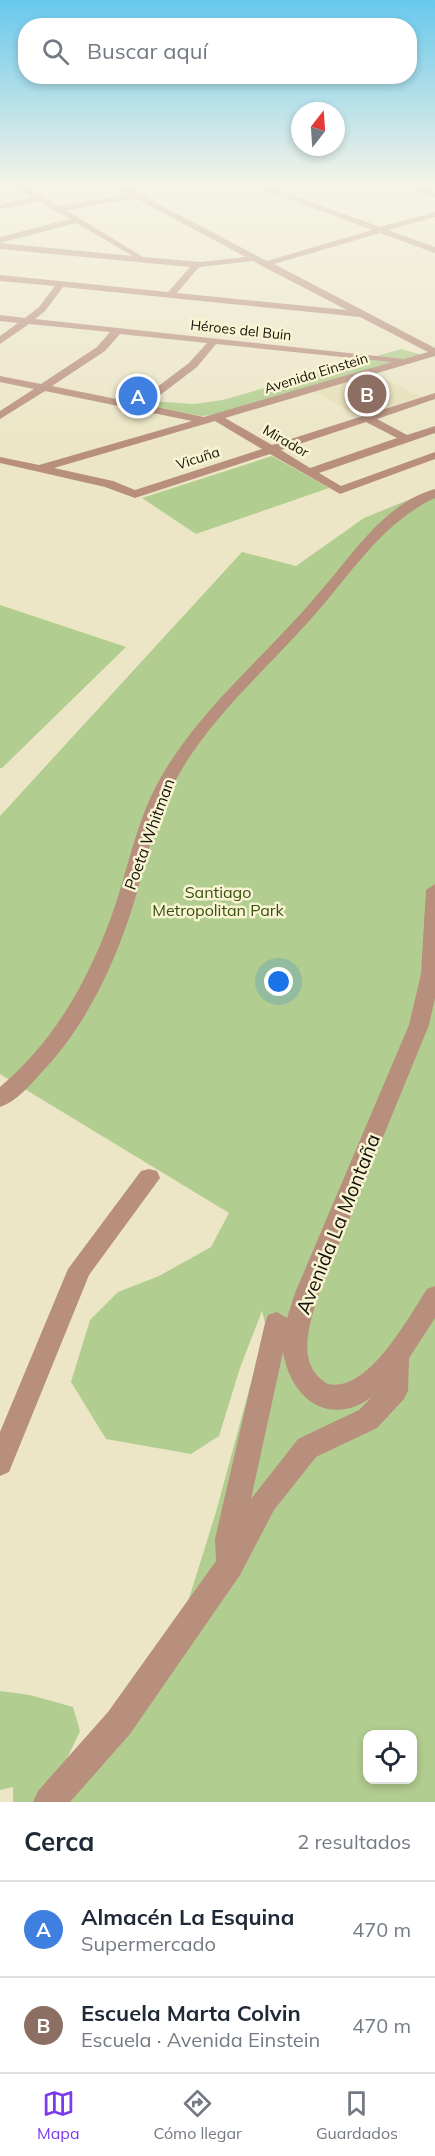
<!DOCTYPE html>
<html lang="es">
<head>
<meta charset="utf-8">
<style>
  :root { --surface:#fff; --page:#f2f2f3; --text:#1f2937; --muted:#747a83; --line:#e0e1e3; --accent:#7c3aed }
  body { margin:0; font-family:Mulish,sans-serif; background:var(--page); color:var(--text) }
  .controls { position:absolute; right:18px; bottom:18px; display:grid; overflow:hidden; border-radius:12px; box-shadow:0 3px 9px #0003 }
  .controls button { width:54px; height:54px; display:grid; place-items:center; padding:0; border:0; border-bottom:2px solid var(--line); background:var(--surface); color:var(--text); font:30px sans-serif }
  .compass { position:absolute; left:291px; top:102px; width:54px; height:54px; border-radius:50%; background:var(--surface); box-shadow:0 3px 9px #0003; rotate:17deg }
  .you { position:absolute; left:279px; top:982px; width:21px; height:21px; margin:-15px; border:4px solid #fff; border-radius:50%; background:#1a73e8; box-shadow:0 0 0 9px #1a73e833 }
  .badge { display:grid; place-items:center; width:39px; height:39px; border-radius:50%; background:var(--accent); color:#fff; font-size:20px; font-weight:700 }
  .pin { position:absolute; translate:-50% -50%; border:3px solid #fff; box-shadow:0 2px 6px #0006 }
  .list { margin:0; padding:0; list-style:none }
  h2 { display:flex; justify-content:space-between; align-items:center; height:78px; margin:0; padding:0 24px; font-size:26px }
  h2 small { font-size:20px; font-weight:400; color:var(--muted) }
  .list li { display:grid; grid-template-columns:39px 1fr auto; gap:18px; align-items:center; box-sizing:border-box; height:96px; padding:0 24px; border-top:2px solid var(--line) }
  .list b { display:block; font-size:22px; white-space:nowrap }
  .list p { margin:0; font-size:20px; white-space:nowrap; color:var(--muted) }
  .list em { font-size:20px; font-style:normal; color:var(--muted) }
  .icon { flex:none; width:33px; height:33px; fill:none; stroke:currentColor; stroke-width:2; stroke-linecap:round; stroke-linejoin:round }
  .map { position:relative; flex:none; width:435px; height:1802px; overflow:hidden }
  .search { position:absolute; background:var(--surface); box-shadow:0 3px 9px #0003; left:18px; right:18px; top:18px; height:66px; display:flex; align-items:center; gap:15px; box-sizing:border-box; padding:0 21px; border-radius:24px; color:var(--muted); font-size:22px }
  .sheet { height:270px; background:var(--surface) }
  nav { display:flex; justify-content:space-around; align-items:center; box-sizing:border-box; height:84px; border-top:2px solid var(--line); background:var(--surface); font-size:16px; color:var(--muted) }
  nav a { display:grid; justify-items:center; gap:3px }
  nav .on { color:var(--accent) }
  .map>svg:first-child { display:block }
  .built { fill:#e5dfb7 }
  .green { fill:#b1cd8f; fill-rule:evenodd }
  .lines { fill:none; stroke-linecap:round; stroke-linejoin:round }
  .street { fill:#b88e7d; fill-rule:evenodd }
  .labels { text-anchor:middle; stroke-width:5; stroke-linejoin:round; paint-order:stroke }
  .far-street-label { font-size:14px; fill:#161409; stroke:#f9f4d4 }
  .street-label { font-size:16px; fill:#161409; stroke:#f9f4d4 }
  .park-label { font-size:16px; fill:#39510e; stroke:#f9f4d4 }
  .near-street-label { font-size:20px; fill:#161409; stroke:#f9f4d4 }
</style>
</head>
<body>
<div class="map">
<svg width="435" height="1802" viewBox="0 0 435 1802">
  <rect width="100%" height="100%" fill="#ece6c7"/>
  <path class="built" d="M 375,374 L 421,397 L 358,416 L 314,391 Z"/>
  <g class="green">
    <path d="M 401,349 L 423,355 L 213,415 L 201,416 L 145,405 L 151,401 L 194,404 L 223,400 Z"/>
    <path d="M 272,456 L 329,488 L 196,534 L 142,498 Z"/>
    <path d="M 435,489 L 435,1802 L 64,1802 L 167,1669 L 216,1512 L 266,1327 L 262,1311 L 240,1368 L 219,1436 L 191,1454 L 106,1439 L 71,1382 L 90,1320 L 118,1292 L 159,1276 L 211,1247 L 229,1213 L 0,1074 L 0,816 L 242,552 L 296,566 L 364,518 ZM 368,1734 L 412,1734 L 412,1780 L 368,1780 Z"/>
    <path d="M 0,605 L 126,647 L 2,768 L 0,768 Z"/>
    <path d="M 0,1691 L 30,1695 L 73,1707 L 80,1731 L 57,1780 L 33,1802 L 13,1802 L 13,1787 L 0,1790 Z"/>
  </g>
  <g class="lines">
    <g class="street">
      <path d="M 16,187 L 26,187 L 59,206 L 128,195 L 115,187 L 126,187 L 267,261 L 372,230 L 257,187 L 269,187 L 380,227 L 435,212 L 435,217 L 388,230 L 435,247 L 435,253 L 380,233 L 274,264 L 435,348 L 435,356 L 225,418 L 272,445 L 435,393 L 435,399 L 377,419 L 407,435 L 435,426 L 435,433 L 319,473 L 341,486 L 435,452 L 435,459 L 340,494 L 270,454 L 135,498 L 105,487 L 0,463 L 0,457 L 39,465 L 192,421 L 45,391 L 0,419 L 0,411 L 34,389 L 0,382 L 0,376 L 41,384 L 97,347 L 110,332 L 29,324 L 0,344 L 0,336 L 18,323 L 0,321 L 0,315 L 25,318 L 39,307 L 55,286 L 0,281 L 0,275 L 168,292 L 190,267 L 0,249 L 0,243 L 133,256 L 76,223 L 0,243 L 0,237 L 70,219 L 38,201 L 0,209 L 0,205 L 32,197 ZM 135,198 L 246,257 L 200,262 L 143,257 L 66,210 ZM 253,261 L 262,266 L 347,310 L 177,293 L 199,267 ZM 63,287 L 360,317 L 428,352 L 404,359 L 35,319 L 45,311 ZM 120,334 L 207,343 L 189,363 L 136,403 L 52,386 L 105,351 ZM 216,344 L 392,362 L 204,417 L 147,405 L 197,367 ZM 215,421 L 262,449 L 135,490 L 113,481 L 54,468 ZM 366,422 L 397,438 L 310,468 L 281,450 Z"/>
      <path d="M 406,187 L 419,187 L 435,193 L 435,197 Z"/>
      <path d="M 435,489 L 435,498 C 381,523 349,577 310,620 C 262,674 205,722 172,787 C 154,822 146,861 135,899 C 116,962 87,1025 41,1073 C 30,1085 16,1102 0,1107 L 0,1087 C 58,1038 93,972 117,900 C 130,859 139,815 161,777 C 202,706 266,656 318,594 C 351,557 384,503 435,489 Z"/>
      <path d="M 435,884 L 435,998 L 429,1025 L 319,1293 C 310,1322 294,1365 328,1384 C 368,1393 408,1318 427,1289 L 435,1286 L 435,1318 L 409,1358 L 408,1391 L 404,1399 L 377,1428 L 316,1457 L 274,1510 L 240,1575 L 130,1734 L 70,1802 L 33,1802 L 38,1791 L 108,1712 L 216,1561 L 215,1539 L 265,1323 L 268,1315 L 277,1312 L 287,1318 L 295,1293 L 409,1025 L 421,974 L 426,890 ZM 283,1352 C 291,1399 329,1428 372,1397 L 359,1410 L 298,1439 L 251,1499 Z"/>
      <path d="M 149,1169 L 157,1171 L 160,1178 L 89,1275 L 9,1472 L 0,1476 L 0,1432 L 68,1269 L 141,1171 Z"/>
    </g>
  </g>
  <linearGradient id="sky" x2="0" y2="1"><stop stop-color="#68c8ed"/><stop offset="0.42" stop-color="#f6f4e6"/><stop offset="1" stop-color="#f6f4e6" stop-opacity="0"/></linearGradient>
  <rect width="435" height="440" fill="url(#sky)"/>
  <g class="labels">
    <g class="far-street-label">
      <text transform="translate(241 330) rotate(6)" y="5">Héroes del Buin</text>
      <text transform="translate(316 373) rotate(-17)" y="5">Avenida Einstein</text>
      <text transform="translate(286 441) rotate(30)" y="5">Mirador</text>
      <text transform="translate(198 458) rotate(-18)" y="5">Vicuña</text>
    </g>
    <g class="street-label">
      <text transform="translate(149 834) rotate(-70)" y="6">Poeta Whitman</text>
    </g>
    <g class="park-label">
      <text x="218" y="898">Santiago<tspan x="218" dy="18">Metropolitan Park</tspan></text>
    </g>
    <g class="near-street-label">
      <text transform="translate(338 1224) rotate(-68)" y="7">Avenida La Montaña</text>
    </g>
  </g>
</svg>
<div class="controls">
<button><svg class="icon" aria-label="locate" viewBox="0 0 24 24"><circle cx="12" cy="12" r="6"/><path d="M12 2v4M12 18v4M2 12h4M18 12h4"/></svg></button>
</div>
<svg class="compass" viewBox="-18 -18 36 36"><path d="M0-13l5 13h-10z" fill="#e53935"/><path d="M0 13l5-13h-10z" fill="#747a83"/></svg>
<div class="you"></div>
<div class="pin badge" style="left:138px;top:396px;background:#3f7fe0">A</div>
<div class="pin badge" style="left:367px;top:394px;background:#8d6e63">B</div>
<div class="search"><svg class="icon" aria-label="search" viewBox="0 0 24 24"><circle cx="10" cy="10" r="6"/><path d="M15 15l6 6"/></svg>Buscar aquí</div>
</div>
<section class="sheet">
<h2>Cerca<small>2 resultados</small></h2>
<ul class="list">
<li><span class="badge" style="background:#3f7fe0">A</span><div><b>Almacén La Esquina</b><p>Supermercado</p></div><em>470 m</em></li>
<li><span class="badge" style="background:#8d6e63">B</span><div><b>Escuela Marta Colvin</b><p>Escuela · Avenida Einstein</p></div><em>470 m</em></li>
</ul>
</section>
<nav>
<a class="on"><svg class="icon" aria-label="map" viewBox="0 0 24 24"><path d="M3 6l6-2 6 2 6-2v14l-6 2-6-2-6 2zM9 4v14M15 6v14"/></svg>Mapa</a>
<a><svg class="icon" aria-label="directions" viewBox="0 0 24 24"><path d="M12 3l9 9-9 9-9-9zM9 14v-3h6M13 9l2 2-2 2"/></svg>Cómo llegar</a>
<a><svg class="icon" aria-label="saved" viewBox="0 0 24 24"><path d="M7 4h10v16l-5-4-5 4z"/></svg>Guardados</a>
</nav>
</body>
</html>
